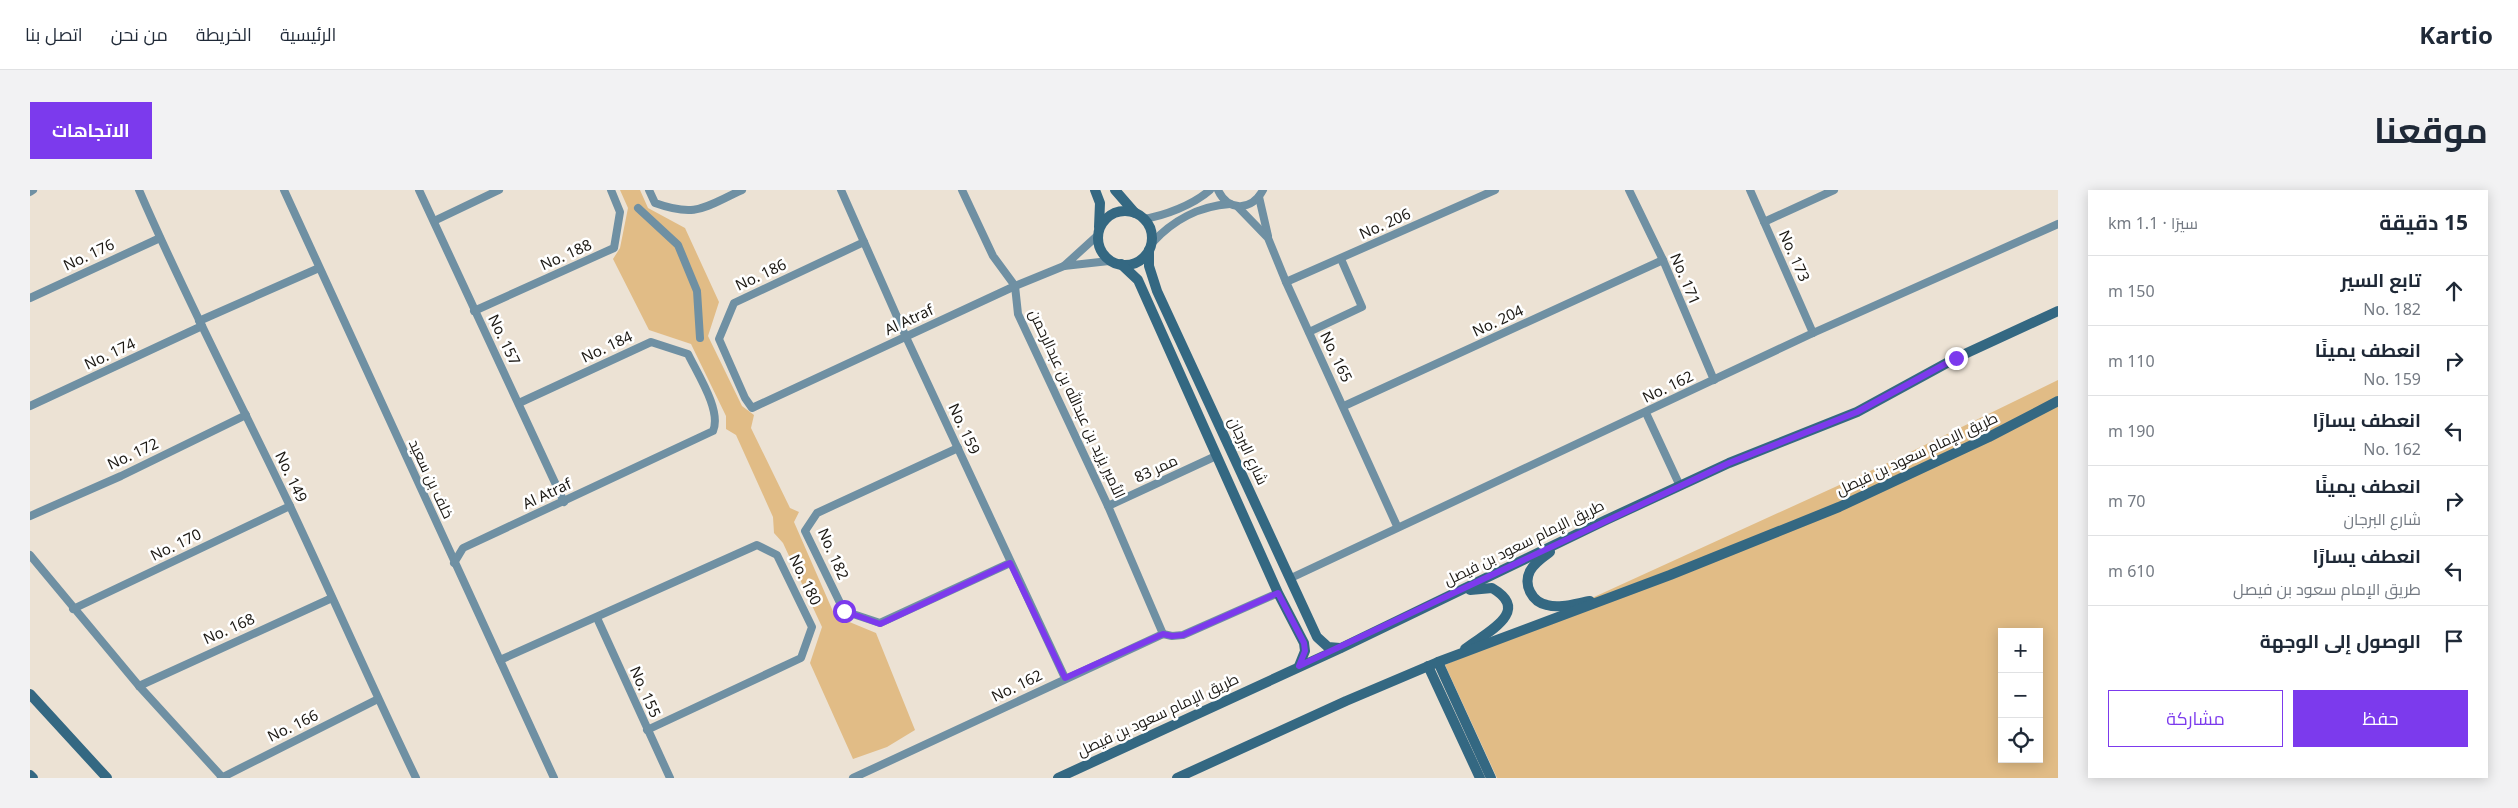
<!DOCTYPE html>
<html lang="ar">
<head>
<meta charset="utf-8">
<style>
  :root { --surface:#fff; --page:#f2f2f3; --text:#1f2937; --muted:#747a83; --line:#e0e1e3; --accent:#7c3aed }
  body { margin:0; font-family:"Noto Sans",Cairo,sans-serif; background:var(--page); color:var(--text); direction:rtl }
  .controls { position:absolute; right:15px; bottom:15px; display:grid; overflow:hidden; border-radius:0px; box-shadow:0 2px 12px #0003 }
  .controls button { width:45px; height:45px; display:grid; place-items:center; padding:0; border:0; border-bottom:1px solid var(--line); background:var(--surface); color:var(--text); font:25px sans-serif }
  .stop { position:absolute; width:15px; height:15px; margin:-11px; border:4px solid #7c3aed; border-radius:50%; background:#fff }
  .stop.end { background:#7c3aed; border-color:#fff; box-shadow:0 1px 5px #0008 }
  .list { margin:0; padding:0; list-style:none }
  h2 { display:flex; justify-content:space-between; align-items:center; height:65px; margin:0; padding:0 20px; font-size:21px }
  h2 small { font-size:16px; font-weight:400; color:var(--muted) }
  .list li { display:grid; grid-template-columns:32px 1fr auto; gap:15px; align-items:center; box-sizing:border-box; height:70px; padding:0 20px; border-top:1px solid var(--line) }
  .list b { display:block; font-size:19px; white-space:nowrap }
  .list p { margin:0; font-size:16px; white-space:nowrap; color:var(--muted) }
  .list em { font-size:16px; font-style:normal; color:var(--muted) }
  .actions { display:flex; gap:10px; padding:15px 20px }
  .actions a { flex:1; padding:11px 0; border:1px solid var(--accent); border-radius:0px; text-align:center; font-size:18px; color:var(--accent) }
  .actions .main { background:var(--accent); color:#fff }
  .icon { flex:none; width:28px; height:28px; fill:none; stroke:currentColor; stroke-width:2; stroke-linecap:round; stroke-linejoin:round }
  .map { position:relative; flex:none; width:2028px; height:588px; overflow:hidden; direction:ltr; border-radius:0px }
  header { display:flex; align-items:center; gap:30px; box-sizing:border-box; height:70px; padding:0 25px; background:var(--surface); border-bottom:1px solid var(--line) }
  header strong { font-size:24px }
  nav { display:flex; gap:28px; margin-inline-start:auto; font-size:18px }
  .intro { display:flex; align-items:center; justify-content:space-between; box-sizing:border-box; height:120px; padding:0 30px }
  h1 { margin:0; font-size:35px }
  .button { padding:12px 22px; border-radius:0px; background:var(--accent); color:#fff; font-size:18px; font-weight:700 }
  main { display:flex; gap:30px; padding:0 30px }
  aside { flex:1; background:var(--surface); border-radius:0px; box-shadow:0 2px 12px #0003 }
  .map>svg:first-child { display:block }
  .green { fill:#e1bc86; fill-rule:evenodd }
  .lines { fill:none; stroke-linecap:round; stroke-linejoin:round }
  .street { stroke:#6f90a3; stroke-width:8 }
  .secondary { stroke:#346882; stroke-width:10 }
  .route { stroke:#7c3aed; stroke-width:6 }
  .labels { text-anchor:middle; stroke-width:5; stroke-linejoin:round; paint-order:stroke }
  .street-label { font-size:15px; fill:#1c1914; stroke:#fff }
</style>
</head>
<body>
<header>
<strong>Kartio</strong>
<nav><a>الرئيسية</a><a>الخريطة</a><a>من نحن</a><a>اتصل بنا</a></nav>
</header>
<div class="intro"><h1>موقعنا</h1><a class="button">الاتجاهات</a></div>
<main>
<aside>
<h2>15 دقيقة<small>سيرًا · 1.1 km</small></h2>
<ul class="list">
<li><svg class="icon" aria-label="ahead" viewBox="0 0 24 24"><path d="M12 20V5M6 11l6-6 6 6"/></svg><div><b>تابع السير</b><p>No. 182</p></div><em>150 m</em></li>
<li><svg class="icon" aria-label="right" viewBox="0 0 24 24"><path d="M7 20v-9h11M14 6l5 5-5 5"/></svg><div><b>انعطف يمينًا</b><p>No. 159</p></div><em>110 m</em></li>
<li><svg class="icon" aria-label="left" viewBox="0 0 24 24"><path d="M17 20v-9H6M10 6l-5 5 5 5"/></svg><div><b>انعطف يسارًا</b><p>No. 162</p></div><em>190 m</em></li>
<li><svg class="icon" aria-label="right" viewBox="0 0 24 24"><path d="M7 20v-9h11M14 6l5 5-5 5"/></svg><div><b>انعطف يمينًا</b><p>شارع البرجان</p></div><em>70 m</em></li>
<li><svg class="icon" aria-label="left" viewBox="0 0 24 24"><path d="M17 20v-9H6M10 6l-5 5 5 5"/></svg><div><b>انعطف يسارًا</b><p>طريق الإمام سعود بن فيصل</p></div><em>610 m</em></li>
<li><svg class="icon" aria-label="arrive" viewBox="0 0 24 24"><path d="M6 21V4h12l-3 4 3 4H6"/></svg><div><b>الوصول إلى الوجهة</b></div></li>
</ul>
<div class="actions"><a class="main">حفظ</a><a>مشاركة</a></div>
</aside>
<div class="map">
<svg width="2028" height="588" viewBox="0 0 2028 588">
  <rect width="100%" height="100%" fill="#ece2d4"/>
  <g class="green">
    <path d="M 590,0 L 610,0 L 618,18 L 655,38 L 689,112 L 678,146 L 712,216 L 724,225 L 721,238 L 760,318 L 769,322 L 764,332 L 805,426 L 846,443 L 885,540 L 857,557 L 823,569 L 780,473 L 792,437 L 753,353 L 744,343 L 743,327 L 706,245 L 696,239 L 696,226 L 661,154 L 619,140 L 583,69 L 590,58 L 598,18 Z"/>
    <path d="M 2028,190 L 2028,588 L 1467,588 L 1415,475 L 1862,271 ZM 1972,442 L 2009,442 L 2009,569 L 1972,569 Z"/>
  </g>
  <g class="lines">
    <g class="street">
      <path d="M 109,0 C 155,107 209,209 259,314 C 302,405 342,497 386,588"/>
      <path d="M 254,0 L 524,588"/>
      <path d="M 389,0 L 534,312"/>
      <path d="M 619,0 L 625,13 C 667,28 674,17 712,0"/>
      <path d="M 811,0 L 876,147 L 1035,488"/>
      <path d="M 932,0 L 963,66 L 985,96 L 988,124 L 1078,316 L 1133,444"/>
      <path d="M 1188,0 C 1198,22 1222,21 1233,0"/>
      <path d="M 1599,0 L 1633,70 L 1684,190"/>
      <path d="M 1720,0 L 1783,143"/>
      <path d="M 0,2 L 3,0"/>
      <path d="M 1229,7 L 1238,46"/>
      <path d="M 1208,17 L 1238,48 L 1256,92 L 1367,336"/>
      <path d="M 608,18 L 648,55 L 667,101 L 670,148"/>
      <path d="M 1113,29 C 1134,26 1163,15 1180,0"/>
      <path d="M 404,31 L 469,0"/>
      <path d="M 1734,32 L 1804,0"/>
      <path d="M 1067,46 L 1034,76 L 1079,71"/>
      <path d="M 834,52 L 704,113 L 689,149 L 715,208 L 722,218 L 985,96 L 1034,76"/>
      <path d="M 1122,53 C 1142,31 1169,16 1200,14"/>
      <path d="M 1256,92 L 1465,0"/>
      <path d="M 0,108 L 130,48"/>
      <path d="M 444,121 L 584,58 L 590,22 L 581,0"/>
      <path d="M 169,131 L 289,78"/>
      <path d="M 1279,142 L 1332,117 L 1311,69"/>
      <path d="M 0,216 L 172,136"/>
      <path d="M 1314,216 L 1633,70"/>
      <path d="M 1616,223 L 1650,296"/>
      <path d="M 928,258 L 787,323 L 775,341 L 814,421 L 850,433 L 980,373"/>
      <path d="M 1078,316 L 1186,266"/>
      <path d="M 0,326 L 91,286 L 216,225"/>
      <path d="M 0,365 L 109,496 L 192,587"/>
      <path d="M 424,373 L 433,358 L 683,241 C 692,221 667,183 658,164 L 621,152 L 489,213"/>
      <path d="M 1261,388 L 1783,143 L 2028,34"/>
      <path d="M 43,419 L 260,316"/>
      <path d="M 567,428 L 640,588"/>
      <path d="M 470,470 L 727,355 L 747,365 L 782,437 L 771,468 L 617,540"/>
      <path d="M 109,496 L 302,408"/>
      <path d="M 191,588 L 348,509"/>
      <path d="M 823,588 L 1133,444 L 1142,446 L 1153,445 L 1248,403"/>
    </g>
    <g class="secondary">
      <path d="M 1065,0 L 1070,13 L 1069,37"/>
      <path d="M 1085,0 L 1105,23"/>
      <circle cx="1095" cy="48" r="27"/>
      <path d="M 1119,60 L 1119,76 L 1127,101 L 1287,447 L 1298,457 L 1310,458"/>
      <path d="M 1091,74 L 1108,90 L 1248,403 L 1274,453 L 1275,461 L 1269,476"/>
      <path d="M 1520,362 C 1513,367 1504,373 1500,381 C 1493,395 1502,412 1517,415 C 1530,419 1547,413 1560,411"/>
      <path d="M 1435,459 C 1455,443 1503,422 1462,398 L 1440,400"/>
      <path d="M 1408,472 L 1461,588"/>
      <path d="M 1398,476 L 1450,588"/>
      <path d="M 0,504 L 77,588"/>
      <path d="M 0,585 L 3,588"/>
      <path d="M 1028,588 L 1311,458 L 1576,330 L 1699,273 L 1827,222 L 1926,168 L 2028,121"/>
      <path d="M 1147,588 L 1316,511 L 1408,472 L 1640,385 L 1809,317 L 1959,247 L 2028,211"/>
    </g>
  </g>
  <g class="lines">
    <path class="route" d="M 814,421 L 850,434 L 980,373 L 1035,488 L 1133,444 L 1142,446 L 1153,445 L 1248,403 L 1274,453 L 1275,461 L 1269,476 L 1699,273 L 1827,222 L 1926,168"/>
  </g>
  <g class="labels">
    <g class="street-label">
      <text transform="translate(1355 34) rotate(-24)" y="5">No. 206</text>
      <text transform="translate(59 65) rotate(-25)" y="5">No. 176</text>
      <text transform="translate(536 65) rotate(-24)" y="5">No. 188</text>
      <text transform="translate(1764 66) rotate(66)" y="5">No. 173</text>
      <text transform="translate(731 85) rotate(-25)" y="5">No. 186</text>
      <text transform="translate(1655 89) rotate(67)" y="5">No. 171</text>
      <text transform="translate(879 130) rotate(-25)" y="5">Al Atraf</text>
      <text transform="translate(1468 131) rotate(-25)" y="5">No. 204</text>
      <text transform="translate(474 150) rotate(64)" y="5">No. 157</text>
      <text transform="translate(577 157) rotate(-25)" y="5">No. 184</text>
      <text transform="translate(80 164) rotate(-25)" y="5">No. 174</text>
      <text transform="translate(1306 167) rotate(64)" y="5">No. 165</text>
      <text transform="translate(1638 197) rotate(-26)" y="5">No. 162</text>
      <text transform="translate(1047 214) rotate(65)" y="5">الأمير يزيد بن عبدالله بن عبدالرحمن</text>
      <text transform="translate(934 239) rotate(65)" y="5">No. 159</text>
      <text transform="translate(1218 261) rotate(65)" y="5">شارع البرجان</text>
      <text transform="translate(103 264) rotate(-25)" y="5">No. 172</text>
      <text transform="translate(1887 264) rotate(-25)" y="5">طريق الإمام سعود بن فيصل</text>
      <text transform="translate(1126 279) rotate(-25)" y="5">ممر 83</text>
      <text transform="translate(261 287) rotate(64)" y="5">No. 149</text>
      <text transform="translate(401 289) rotate(65)" y="5">خلف بن سعيد</text>
      <text transform="translate(517 304) rotate(-25)" y="5">Al Atraf</text>
      <text transform="translate(1494 353) rotate(-26)" y="5">طريق الإمام سعود بن فيصل</text>
      <text transform="translate(146 355) rotate(-26)" y="5">No. 170</text>
      <text transform="translate(803 364) rotate(66)" y="5">No. 182</text>
      <text transform="translate(775 390) rotate(64)" y="5">No. 180</text>
      <text transform="translate(199 439) rotate(-24)" y="5">No. 168</text>
      <text transform="translate(987 496) rotate(-26)" y="5">No. 162</text>
      <text transform="translate(615 502) rotate(66)" y="5">No. 155</text>
      <text transform="translate(1128 525) rotate(-25)" y="5">طريق الإمام سعود بن فيصل</text>
      <text transform="translate(263 536) rotate(-26)" y="5">No. 166</text>
    </g>
  </g>
</svg>
<div class="controls">
<button>+</button>
<button>−</button>
<button><svg class="icon" aria-label="locate" viewBox="0 0 24 24"><circle cx="12" cy="12" r="6"/><path d="M12 2v4M12 18v4M2 12h4M18 12h4"/></svg></button>
</div>
<div class="stop" style="left:814px;top:421px"></div>
<div class="stop end" style="left:1926px;top:168px"></div>
</div>
</main>
</body>
</html>
